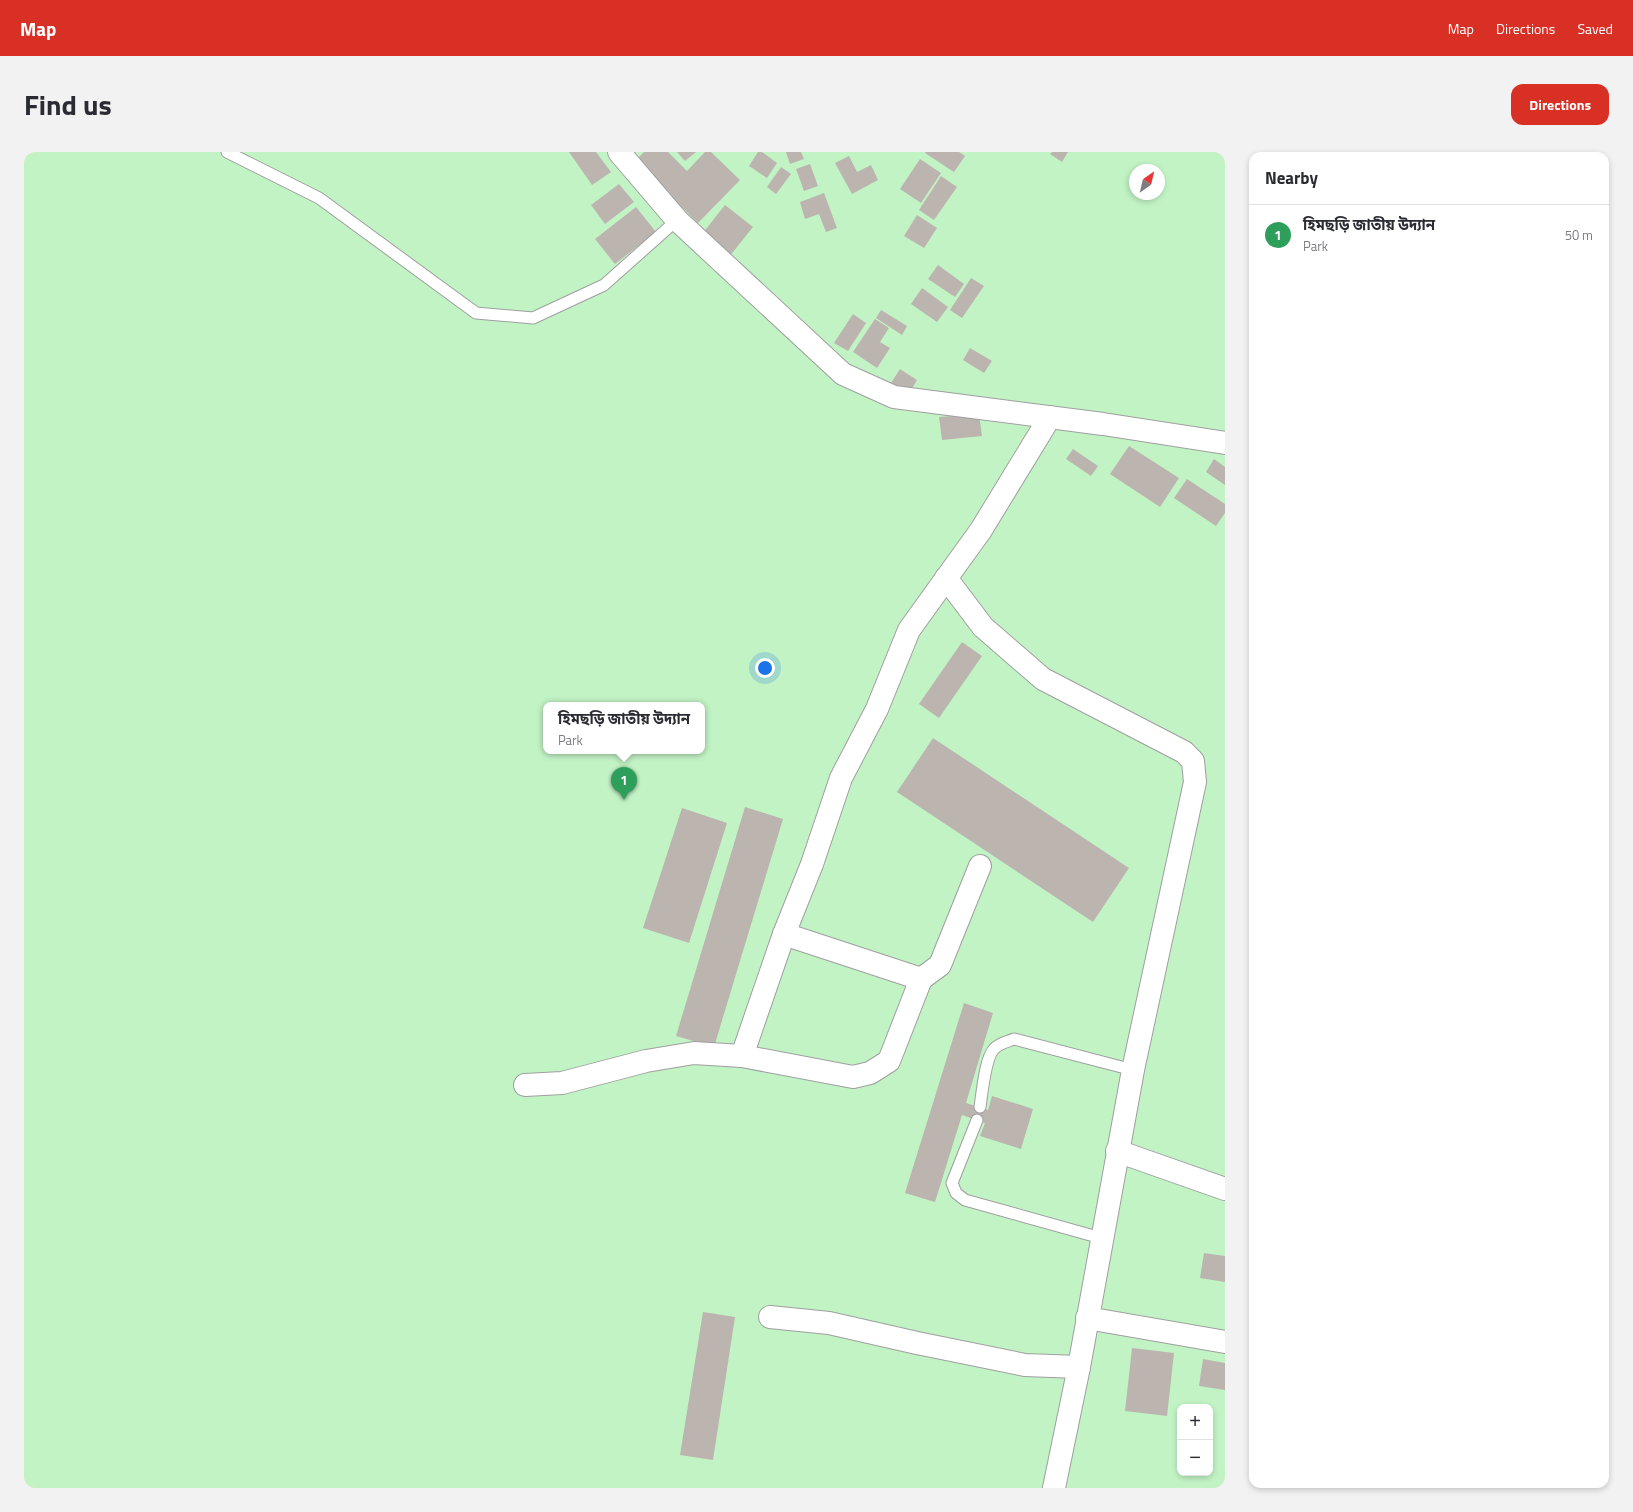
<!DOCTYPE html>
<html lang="en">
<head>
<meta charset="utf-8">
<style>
  :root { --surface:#fff; --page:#f2f2f3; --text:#2b2b33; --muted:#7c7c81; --line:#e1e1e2; --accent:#d93025 }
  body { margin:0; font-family:"Titillium Web","Noto Sans Bengali",sans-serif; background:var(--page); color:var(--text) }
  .controls { position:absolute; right:12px; bottom:12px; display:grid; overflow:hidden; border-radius:8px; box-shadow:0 2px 6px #0003 }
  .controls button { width:36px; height:36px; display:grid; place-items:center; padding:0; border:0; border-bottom:1px solid var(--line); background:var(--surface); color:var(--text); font:20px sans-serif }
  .compass { position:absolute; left:1105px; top:12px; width:36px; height:36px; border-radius:50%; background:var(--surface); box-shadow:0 2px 6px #0003; rotate:34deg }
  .you { position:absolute; left:741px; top:516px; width:14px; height:14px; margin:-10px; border:3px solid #fff; border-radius:50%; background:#1a73e8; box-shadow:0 0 0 6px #1a73e833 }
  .badge { display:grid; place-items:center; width:26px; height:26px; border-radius:50%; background:var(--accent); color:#fff; font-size:13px; font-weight:700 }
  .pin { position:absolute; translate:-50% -33px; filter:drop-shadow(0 1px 2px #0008) }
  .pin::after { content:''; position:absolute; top:21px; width:14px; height:12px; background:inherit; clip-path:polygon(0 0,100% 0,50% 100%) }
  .popup { position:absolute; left:519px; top:550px; width:162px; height:52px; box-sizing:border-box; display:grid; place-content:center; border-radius:8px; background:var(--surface); filter:drop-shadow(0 1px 3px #0005); font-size:13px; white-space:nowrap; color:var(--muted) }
  .popup b { font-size:15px; color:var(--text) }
  .popup::after { content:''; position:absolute; left:50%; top:100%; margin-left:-8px; border:8px solid transparent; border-top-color:var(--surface) }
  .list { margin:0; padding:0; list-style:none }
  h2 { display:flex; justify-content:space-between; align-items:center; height:52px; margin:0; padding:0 16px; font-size:17px }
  h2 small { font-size:13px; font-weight:400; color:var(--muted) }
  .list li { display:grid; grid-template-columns:26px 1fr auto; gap:12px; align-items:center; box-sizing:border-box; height:60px; padding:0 16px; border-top:1px solid var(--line) }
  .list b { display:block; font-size:15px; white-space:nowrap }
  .list p { margin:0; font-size:13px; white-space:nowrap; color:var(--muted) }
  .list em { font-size:13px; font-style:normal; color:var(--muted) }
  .map { position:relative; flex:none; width:1201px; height:1336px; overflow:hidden; border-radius:12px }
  header { display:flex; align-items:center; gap:24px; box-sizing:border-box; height:56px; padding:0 20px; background:var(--accent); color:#fff }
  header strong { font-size:19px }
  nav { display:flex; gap:22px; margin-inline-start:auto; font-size:14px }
  .intro { display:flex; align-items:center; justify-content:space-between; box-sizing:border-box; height:96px; padding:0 24px }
  h1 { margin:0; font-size:28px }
  .button { padding:10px 18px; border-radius:12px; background:var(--accent); color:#fff; font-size:14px; font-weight:700 }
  main { display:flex; gap:24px; padding:0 24px }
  aside { flex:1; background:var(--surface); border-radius:12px; box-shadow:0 2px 6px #0003 }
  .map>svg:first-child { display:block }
  .park { fill:#c2f3c5; fill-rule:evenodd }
  .building { fill:#bcb4af }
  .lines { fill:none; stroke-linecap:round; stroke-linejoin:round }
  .lane-casing { stroke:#9f9f9f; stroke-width:13 }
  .street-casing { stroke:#9f9f9f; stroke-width:24 }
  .lane { stroke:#fff; stroke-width:11 }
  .street { stroke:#fff; stroke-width:22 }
</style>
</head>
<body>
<header>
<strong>Map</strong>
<nav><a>Map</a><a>Directions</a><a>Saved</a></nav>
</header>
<div class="intro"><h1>Find us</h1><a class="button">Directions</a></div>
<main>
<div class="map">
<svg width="1201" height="1336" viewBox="0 0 1201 1336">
  <rect width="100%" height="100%" fill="#ece8e2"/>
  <path class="park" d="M 0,0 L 1201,0 L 1201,1336 L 0,1336 ZM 1111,18 L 1135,18 L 1135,42 L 1111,42 ZM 522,553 L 678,553 L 678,599 L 522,599 ZM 1156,1255 L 1186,1255 L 1186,1321 L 1156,1321 Z"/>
  <g class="building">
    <path d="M 545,0 L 572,0 L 587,20 L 568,33 Z"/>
    <path d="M 620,0 L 644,0 L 663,19 L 681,0 L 687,0 L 716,28 L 674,71 L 611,9 Z"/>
    <path d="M 653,0 L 672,0 L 661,9 Z"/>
    <path d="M 734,0 L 738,0 L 753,11 L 743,26 L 725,14 Z"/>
    <path d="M 762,0 L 777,0 L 780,7 L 766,12 Z"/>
    <path d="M 902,0 L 935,0 L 941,4 L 930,20 L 901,1 Z"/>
    <path d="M 1028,0 L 1044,0 L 1038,10 L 1026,2 Z"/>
    <path d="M 825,4 L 833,20 L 847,13 L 854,28 L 828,42 L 811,11 Z"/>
    <path d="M 896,7 L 917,21 L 897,51 L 876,37 Z"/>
    <path d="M 786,12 L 794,34 L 780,39 L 772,17 Z"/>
    <path d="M 757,15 L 767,22 L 752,42 L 743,35 Z"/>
    <path d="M 917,24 L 933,35 L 910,68 L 895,58 Z"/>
    <path d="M 595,32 L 610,50 L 581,72 L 567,53 Z"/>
    <path d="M 800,41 L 813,76 L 802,80 L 795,62 L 781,67 L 776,50 Z"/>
    <path d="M 701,53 L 729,75 L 705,105 L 678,82 Z"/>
    <path d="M 612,55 L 632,80 L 591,112 L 571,87 Z"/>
    <path d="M 893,63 L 913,76 L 900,96 L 880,84 Z"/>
    <path d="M 914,113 L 940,132 L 931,145 L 904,127 Z"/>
    <path d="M 947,126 L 960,134 L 938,166 L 926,158 Z"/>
    <path d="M 898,136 L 924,155 L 913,170 L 887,152 Z"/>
    <path d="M 857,158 L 883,174 L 878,183 L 852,166 Z"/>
    <path d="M 829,162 L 842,171 L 824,199 L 810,191 Z"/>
    <path d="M 851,167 L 865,176 L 856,190 L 866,196 L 853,216 L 829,200 Z"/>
    <path d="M 946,196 L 968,209 L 960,221 L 939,208 Z"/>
    <path d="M 876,217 L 893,228 L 884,243 L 867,231 Z"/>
    <path d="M 955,262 L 958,284 L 918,288 L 915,265 Z"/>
    <path d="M 1105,294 L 1155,326 L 1136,355 L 1086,322 Z"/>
    <path d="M 1049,297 L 1074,314 L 1067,324 L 1042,307 Z"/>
    <path d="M 1190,307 L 1201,315 L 1201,333 L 1182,320 Z"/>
    <path d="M 1163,327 L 1201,352 L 1201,361 L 1192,374 L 1150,346 Z"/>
    <path d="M 938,490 L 958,504 L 915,566 L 895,552 Z"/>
    <path d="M 909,586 L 1105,716 L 1069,770 L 873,640 Z"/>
    <path d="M 721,655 L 759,667 L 690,895 L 652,884 Z"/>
    <path d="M 658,656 L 703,671 L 665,791 L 619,776 Z"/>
    <path d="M 940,851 L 969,861 L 942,951 L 964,958 L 968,944 L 1009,957 L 997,997 L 956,984 L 961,971 L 938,963 L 911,1050 L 881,1041 Z"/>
    <path d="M 1180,1101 L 1201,1104 L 1201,1130 L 1176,1126 Z"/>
    <path d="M 679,1160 L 711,1165 L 689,1308 L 656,1303 Z"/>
    <path d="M 1108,1196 L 1150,1201 L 1143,1264 L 1101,1259 Z"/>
    <path d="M 1179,1207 L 1201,1211 L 1201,1238 L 1175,1234 Z"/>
  </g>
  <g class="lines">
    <g class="lane-casing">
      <g id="lane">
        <path d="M 203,0 L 295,46 L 452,161 L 509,166 L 580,133 L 653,68"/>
        <path d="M 956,955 C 958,942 961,906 970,897 C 975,891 983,890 990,887 L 1109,918"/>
        <path d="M 953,968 L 928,1031 L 932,1041 L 941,1048 L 1077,1086"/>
      </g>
    </g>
    <g class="street-casing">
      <g id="street">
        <path d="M 595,0 L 653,68 L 819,222 L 870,245 L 1079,272 L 1201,291"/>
        <path d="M 922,426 L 959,475 L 1019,527 L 1160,600 L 1169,609 L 1171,630 L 1109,918 L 1055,1215 L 1030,1336"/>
        <path d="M 760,782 L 897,827 L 916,813 L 956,714"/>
        <path d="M 718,904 L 760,782 L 788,712 L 817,626 L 853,557 L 885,478 L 957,378 L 1026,265"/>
        <path d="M 501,933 L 538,931 L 622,909 L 670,901 L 718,904 L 829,925 L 846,921 L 865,909 L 897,827"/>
        <path d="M 1093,999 L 1201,1037"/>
        <path d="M 746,1165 L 805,1171 L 893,1191 L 1001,1213 L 1055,1215"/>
        <path d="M 1063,1166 L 1201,1190"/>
      </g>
    </g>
    <use href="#lane" class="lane"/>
    <use href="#street" class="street"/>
  </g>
</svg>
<div class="controls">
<button>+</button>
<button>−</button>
</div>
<svg class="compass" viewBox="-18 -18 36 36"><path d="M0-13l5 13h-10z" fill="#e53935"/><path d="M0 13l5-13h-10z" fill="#7c7c81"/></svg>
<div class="you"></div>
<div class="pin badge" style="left:600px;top:648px;background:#2e9e5b">1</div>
<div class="popup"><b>হিমছড়ি জাতীয় উদ্যান</b>Park</div>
</div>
<aside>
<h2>Nearby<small></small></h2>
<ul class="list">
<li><span class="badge" style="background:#2e9e5b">1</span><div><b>হিমছড়ি জাতীয় উদ্যান</b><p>Park</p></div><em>50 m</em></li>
</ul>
</aside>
</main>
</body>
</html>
